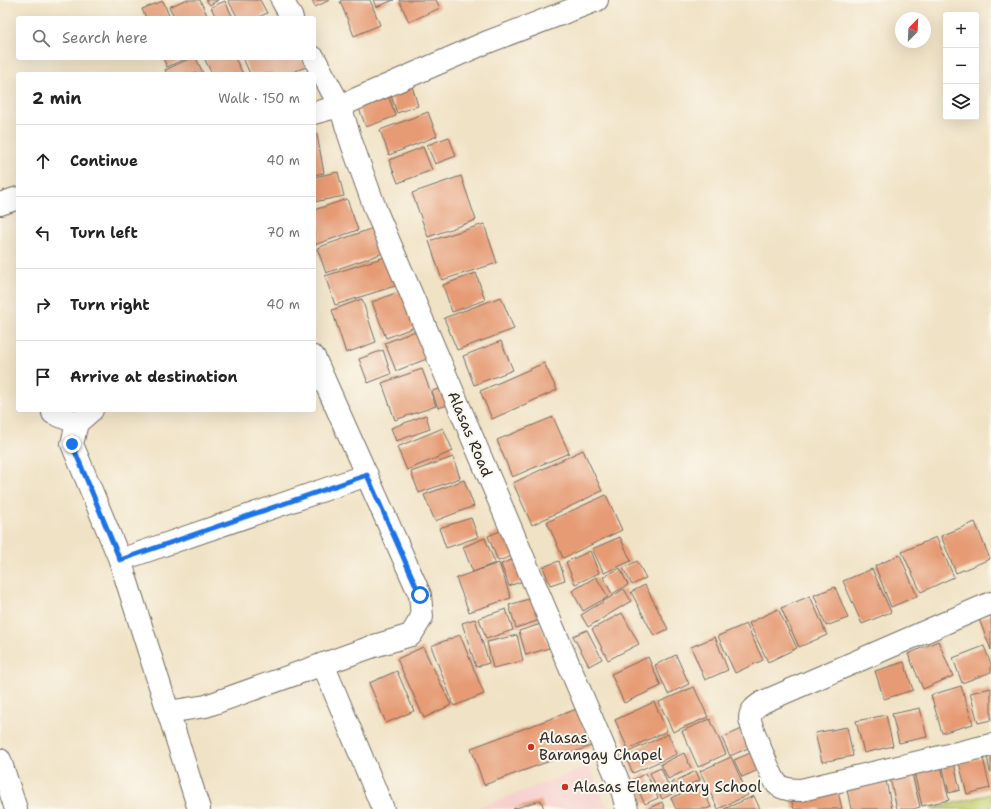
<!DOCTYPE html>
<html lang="en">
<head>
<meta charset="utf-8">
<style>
  :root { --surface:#fff; --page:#f6f6f6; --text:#222; --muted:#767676; --line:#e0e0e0 }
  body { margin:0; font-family:"Shantell Sans",sans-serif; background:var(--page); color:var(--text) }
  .controls { position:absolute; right:12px; top:12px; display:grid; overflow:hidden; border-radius:4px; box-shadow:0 4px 16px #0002 }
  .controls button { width:36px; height:36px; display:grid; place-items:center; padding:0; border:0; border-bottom:1px solid var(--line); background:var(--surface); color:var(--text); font:20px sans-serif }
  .compass { position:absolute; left:895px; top:12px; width:36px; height:36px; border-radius:50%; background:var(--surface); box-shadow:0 4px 16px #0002; rotate:24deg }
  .stop { position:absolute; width:12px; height:12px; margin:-9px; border:3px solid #1a73e8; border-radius:50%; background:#fff }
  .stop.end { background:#1a73e8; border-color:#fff; box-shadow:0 1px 4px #0008 }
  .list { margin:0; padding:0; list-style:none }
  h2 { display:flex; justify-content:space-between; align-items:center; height:52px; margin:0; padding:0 16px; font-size:17px }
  h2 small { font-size:13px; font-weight:400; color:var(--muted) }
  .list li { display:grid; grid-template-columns:26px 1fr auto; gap:12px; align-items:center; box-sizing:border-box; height:72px; padding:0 16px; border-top:1px solid var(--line) }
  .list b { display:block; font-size:15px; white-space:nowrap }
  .list em { font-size:13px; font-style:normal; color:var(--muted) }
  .icon { flex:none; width:22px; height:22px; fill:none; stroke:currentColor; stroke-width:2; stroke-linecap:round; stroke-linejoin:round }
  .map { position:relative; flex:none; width:991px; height:809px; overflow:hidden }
  .search { position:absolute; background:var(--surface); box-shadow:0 4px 16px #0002; left:16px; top:16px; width:300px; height:44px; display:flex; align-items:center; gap:10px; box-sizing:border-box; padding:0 14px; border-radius:4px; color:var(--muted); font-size:15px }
  .panel { position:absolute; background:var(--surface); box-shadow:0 4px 16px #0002; left:16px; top:72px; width:300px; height:340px; border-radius:4px }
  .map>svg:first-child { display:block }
  .built { fill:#f7d0ce }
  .green { fill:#c2d173; stroke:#767e4f }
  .building { fill:#e69b74 }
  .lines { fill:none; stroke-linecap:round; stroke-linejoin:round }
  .minor-casing { stroke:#706b61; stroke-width:24 }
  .minor { stroke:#fff; stroke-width:22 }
  .route { stroke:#1a73e8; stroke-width:5 }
  .poi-dot { fill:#c8321e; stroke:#fbf7ec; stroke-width:1.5 }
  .labels { text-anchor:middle; stroke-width:4; stroke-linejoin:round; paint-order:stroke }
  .street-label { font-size:15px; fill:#2b2b2b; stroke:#fbf7ec }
  .poi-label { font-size:15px; fill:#2b2b2b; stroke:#fbf7ec; text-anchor:start }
</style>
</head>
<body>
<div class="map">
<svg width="991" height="809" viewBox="0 0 991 809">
  <rect width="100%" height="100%" fill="#fbf7ec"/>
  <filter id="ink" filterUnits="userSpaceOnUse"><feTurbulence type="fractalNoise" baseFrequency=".025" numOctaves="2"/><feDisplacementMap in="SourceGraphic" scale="8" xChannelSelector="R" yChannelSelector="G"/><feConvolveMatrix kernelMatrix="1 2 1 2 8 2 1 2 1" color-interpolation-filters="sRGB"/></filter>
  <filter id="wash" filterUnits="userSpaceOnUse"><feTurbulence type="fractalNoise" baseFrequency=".012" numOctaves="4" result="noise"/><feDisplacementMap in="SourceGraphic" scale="16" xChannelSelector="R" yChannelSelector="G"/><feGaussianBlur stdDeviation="0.9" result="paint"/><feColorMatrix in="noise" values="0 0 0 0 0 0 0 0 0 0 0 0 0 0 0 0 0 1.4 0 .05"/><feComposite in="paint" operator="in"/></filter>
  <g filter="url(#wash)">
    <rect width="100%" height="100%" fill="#f0e2c5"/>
    <path class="built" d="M 589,766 L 608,809 L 476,809 Z"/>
    <path class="green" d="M 991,794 L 991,809 L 931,809 Z"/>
    <g id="blocks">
      <g class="building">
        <path d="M 185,0 L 200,0 L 207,15 L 200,18 L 175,18 L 169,7 Z"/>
        <path d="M 206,0 L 218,0 L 210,5 Z"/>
        <path d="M 228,0 L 260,0 L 267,13 L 257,18 L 238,18 Z"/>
        <path d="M 312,0 L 330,0 L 315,7 Z"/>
        <path d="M 344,0 L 370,0 L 380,25 L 354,36 L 340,1 Z"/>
        <path d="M 373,0 L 394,0 L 376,7 Z"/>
        <path d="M 399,0 L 436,0 L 440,8 L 409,22 Z"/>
        <path d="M 163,1 L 170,18 L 146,18 L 142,9 Z"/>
        <path d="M 225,1 L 233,18 L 216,18 L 211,7 Z"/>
        <path d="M 163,58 L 187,58 L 167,67 Z"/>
        <path d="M 191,58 L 196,58 L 203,73 L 167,74 L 165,70 Z"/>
        <path d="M 210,58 L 235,58 L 243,74 L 212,74 L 205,60 Z"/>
        <path d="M 243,58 L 302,58 L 306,67 L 288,74 L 250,74 Z"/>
        <path d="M 412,86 L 418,106 L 397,113 L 390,93 Z"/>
        <path d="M 388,95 L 396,116 L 366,127 L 358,106 Z"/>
        <path d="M 428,112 L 437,136 L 389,155 L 380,130 Z"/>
        <path d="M 314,129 L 316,129 L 324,173 L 314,175 Z"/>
        <path d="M 449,137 L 456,156 L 435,164 L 427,145 Z"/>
        <path d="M 423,147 L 432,170 L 398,183 L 389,160 Z"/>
        <path d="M 338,172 L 344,196 L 314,202 L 314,177 Z"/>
        <path d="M 461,176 L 476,220 L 428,237 L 412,193 Z"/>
        <path d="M 347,199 L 358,230 L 314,245 L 314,210 Z"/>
        <path d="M 484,224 L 497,263 L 442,280 L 429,241 Z"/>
        <path d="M 376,227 L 386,252 L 326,273 L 317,248 Z"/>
        <path d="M 388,256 L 398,285 L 335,305 L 325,276 Z"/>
        <path d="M 476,273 L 485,300 L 452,312 L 443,285 Z"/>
        <path d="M 406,289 L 420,325 L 386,338 L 372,302 Z"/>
        <path d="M 501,297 L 514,329 L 457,350 L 444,318 Z"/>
        <path d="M 362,299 L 376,342 L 346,353 L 332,310 Z"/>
        <path d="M 418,330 L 429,358 L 396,371 L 385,343 Z"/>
        <path d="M 501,341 L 513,370 L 474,385 L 463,356 Z"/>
        <path d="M 383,350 L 391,374 L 368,383 L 359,359 Z"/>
        <path d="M 544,363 L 557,390 L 492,419 L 480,391 Z"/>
        <path d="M 422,369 L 436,406 L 395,420 L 382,383 Z"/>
        <path d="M 446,387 L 451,404 L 438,408 L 432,391 Z"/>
        <path d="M 426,415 L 430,429 L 396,441 L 391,428 Z"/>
        <path d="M 553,417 L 569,453 L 512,477 L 497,440 Z"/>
        <path d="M 443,428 L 453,451 L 407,470 L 397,447 Z"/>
        <path d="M 583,450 L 602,491 L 532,525 L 513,483 Z"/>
        <path d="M 453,457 L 460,478 L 419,493 L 411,472 Z"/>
        <path d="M 464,480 L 474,506 L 435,521 L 424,495 Z"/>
        <path d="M 606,495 L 622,530 L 563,558 L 547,522 Z"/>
        <path d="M 471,518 L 478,537 L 446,548 L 439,528 Z"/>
        <path d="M 975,522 L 990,559 L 956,573 L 941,536 Z"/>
        <path d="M 505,529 L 515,555 L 498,561 L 488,536 Z"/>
        <path d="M 620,537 L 631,561 L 604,573 L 592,549 Z"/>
        <path d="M 936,537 L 954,577 L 921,592 L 902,552 Z"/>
        <path d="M 485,538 L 495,563 L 473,572 L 463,547 Z"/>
        <path d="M 590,551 L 599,573 L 575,584 L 566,562 Z"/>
        <path d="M 900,555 L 917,596 L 891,607 L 875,566 Z"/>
        <path d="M 517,558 L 526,580 L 509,586 L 501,564 Z"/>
        <path d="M 559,561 L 565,580 L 550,585 L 543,567 Z"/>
        <path d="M 637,561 L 646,578 L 632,585 L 623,568 Z"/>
        <path d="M 499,563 L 511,598 L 469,612 L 456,578 Z"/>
        <path d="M 620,568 L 628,585 L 612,594 L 603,577 Z"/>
        <path d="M 872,569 L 891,612 L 862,624 L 843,581 Z"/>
        <path d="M 596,577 L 608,597 L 583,611 L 572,591 Z"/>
        <path d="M 645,585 L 668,629 L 654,636 L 631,592 Z"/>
        <path d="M 835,587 L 848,618 L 826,626 L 814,595 Z"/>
        <path d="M 624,589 L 631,601 L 588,627 L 581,615 Z"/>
        <path d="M 810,596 L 827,635 L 799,647 L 781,608 Z"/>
        <path d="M 532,598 L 540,620 L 516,628 L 509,605 Z"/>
        <path d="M 506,609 L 513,630 L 486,639 L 479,618 Z"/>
        <path d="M 778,609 L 797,648 L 768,662 L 749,623 Z"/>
        <path d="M 622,613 L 639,644 L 608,660 L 592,629 Z"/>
        <path d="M 991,615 L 991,650 L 979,619 Z"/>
        <path d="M 475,619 L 489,663 L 476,667 L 462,623 Z"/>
        <path d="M 541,624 L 549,648 L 526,655 L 519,631 Z"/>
        <path d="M 746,624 L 763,660 L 735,673 L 718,636 Z"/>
        <path d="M 587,630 L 602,659 L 589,666 L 573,636 Z"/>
        <path d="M 460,635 L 484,694 L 454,706 L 431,646 Z"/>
        <path d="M 517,635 L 523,661 L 493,668 L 487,642 Z"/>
        <path d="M 715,637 L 728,670 L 705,680 L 691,647 Z"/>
        <path d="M 938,641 L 953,676 L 923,689 L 908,654 Z"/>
        <path d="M 984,646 L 991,664 L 991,672 L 962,683 L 953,658 Z"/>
        <path d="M 423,647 L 451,705 L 424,718 L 397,659 Z"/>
        <path d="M 676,655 L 689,684 L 668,694 L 655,665 Z"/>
        <path d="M 648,657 L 661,686 L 624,703 L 611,674 Z"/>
        <path d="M 904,662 L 913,690 L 884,699 L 875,671 Z"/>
        <path d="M 397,671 L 414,711 L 386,723 L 369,683 Z"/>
        <path d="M 961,686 L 973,724 L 942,733 L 931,695 Z"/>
        <path d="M 694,687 L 708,717 L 673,732 L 659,702 Z"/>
        <path d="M 991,688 L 991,720 L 978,723 L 970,693 Z"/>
        <path d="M 654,702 L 667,731 L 628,749 L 615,720 Z"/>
        <path d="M 920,708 L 927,737 L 899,743 L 892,714 Z"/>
        <path d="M 577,709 L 591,746 L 484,785 L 471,748 Z"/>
        <path d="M 886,715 L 893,746 L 864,753 L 856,721 Z"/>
        <path d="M 710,719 L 726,754 L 698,767 L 682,731 Z"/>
        <path d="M 847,727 L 853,756 L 822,762 L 815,733 Z"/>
        <path d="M 744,728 L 753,746 L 730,756 L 722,738 Z"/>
        <path d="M 668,734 L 677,754 L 633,773 L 624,754 Z"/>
        <path d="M 755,751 L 763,768 L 742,777 L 734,760 Z"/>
        <path d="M 684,753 L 691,768 L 668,779 L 661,764 Z"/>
        <path d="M 991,755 L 991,772 L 990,772 L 987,756 Z"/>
        <path d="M 731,757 L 748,795 L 718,809 L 700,771 Z"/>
        <path d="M 953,758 L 960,790 L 949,793 L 941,760 Z"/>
        <path d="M 983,758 L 990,788 L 967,794 L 959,763 Z"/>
        <path d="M 941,766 L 949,800 L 922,806 L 914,772 Z"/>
        <path d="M 661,768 L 672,794 L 662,799 L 650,773 Z"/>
        <path d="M 911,769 L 920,807 L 913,809 L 897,809 L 889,774 Z"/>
        <path d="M 696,771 L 700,780 L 675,792 L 671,783 Z"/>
        <path d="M 646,773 L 658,798 L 645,804 L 633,780 Z"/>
        <path d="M 885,776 L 892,809 L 851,809 L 846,785 Z"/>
        <path d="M 701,785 L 711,807 L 706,809 L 676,809 L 671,798 Z"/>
        <path d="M 837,787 L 842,809 L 794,809 L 791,799 Z"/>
        <path d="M 754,796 L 760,809 L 724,809 Z"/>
        <path d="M 541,800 L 544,809 L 513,809 Z"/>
        <path d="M 662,802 L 665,809 L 647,809 Z"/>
      </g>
    </g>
  </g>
  <g filter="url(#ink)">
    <use href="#blocks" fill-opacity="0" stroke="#706b61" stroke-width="1"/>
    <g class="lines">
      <g class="minor-casing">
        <g id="minor">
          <path d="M 282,0 L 292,18"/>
          <path d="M 314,58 L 340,106 L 352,144 L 376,211 L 622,790 L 627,809"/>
          <path d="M 314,113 L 340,106 L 485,43 L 597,0"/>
          <path d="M 0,204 L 18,198"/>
          <path d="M 92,410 L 77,423 L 72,444 L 120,560 L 199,809"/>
          <path d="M 53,413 L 77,423"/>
          <path d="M 120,560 L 367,475"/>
          <path d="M 991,603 L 763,702 C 757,706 750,710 750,718 C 750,726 772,778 777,784 C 783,790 793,790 801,790 L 991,745"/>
          <path d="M 323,664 L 383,809"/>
          <path d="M 168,712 L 206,706 L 374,646 L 411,635 L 422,617 L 420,595 L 314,357"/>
          <path d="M 0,760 L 16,809"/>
        </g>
      </g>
      <use href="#minor" class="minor"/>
    </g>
  </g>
  <g class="lines" filter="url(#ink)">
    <path class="route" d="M 72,444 L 120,560 L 367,475 L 420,595"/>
  </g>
  <g class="poi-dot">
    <circle cx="531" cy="747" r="4"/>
    <circle cx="565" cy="787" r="4"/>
  </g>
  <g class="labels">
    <g class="street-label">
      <text transform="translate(470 434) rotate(67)" y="5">Alasas Road</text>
    </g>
    <g class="poi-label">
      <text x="539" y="743">Alasas<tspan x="539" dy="17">Barangay Chapel</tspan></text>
      <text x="573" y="792">Alasas Elementary School</text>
    </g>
  </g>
</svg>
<div class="controls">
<button>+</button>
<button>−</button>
<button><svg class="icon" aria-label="layers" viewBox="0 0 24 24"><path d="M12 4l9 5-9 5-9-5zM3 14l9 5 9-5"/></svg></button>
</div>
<svg class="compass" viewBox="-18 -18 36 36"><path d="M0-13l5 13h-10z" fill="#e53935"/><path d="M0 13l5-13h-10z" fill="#767676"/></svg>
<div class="stop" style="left:420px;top:595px"></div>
<div class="stop end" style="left:72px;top:444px"></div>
<div class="search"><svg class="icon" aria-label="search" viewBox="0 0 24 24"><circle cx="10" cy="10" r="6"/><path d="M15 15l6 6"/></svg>Search here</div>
<section class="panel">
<h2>2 min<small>Walk · 150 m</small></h2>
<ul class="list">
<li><svg class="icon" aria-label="ahead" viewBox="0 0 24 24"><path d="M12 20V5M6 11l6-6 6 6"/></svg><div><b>Continue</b></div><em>40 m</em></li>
<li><svg class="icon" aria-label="left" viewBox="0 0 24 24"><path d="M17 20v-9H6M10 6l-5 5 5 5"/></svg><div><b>Turn left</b></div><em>70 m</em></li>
<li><svg class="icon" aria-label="right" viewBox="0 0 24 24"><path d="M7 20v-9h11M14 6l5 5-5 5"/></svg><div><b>Turn right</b></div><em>40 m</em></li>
<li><svg class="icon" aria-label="arrive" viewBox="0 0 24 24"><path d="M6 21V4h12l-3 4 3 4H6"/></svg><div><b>Arrive at destination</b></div></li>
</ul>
</section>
</div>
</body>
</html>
